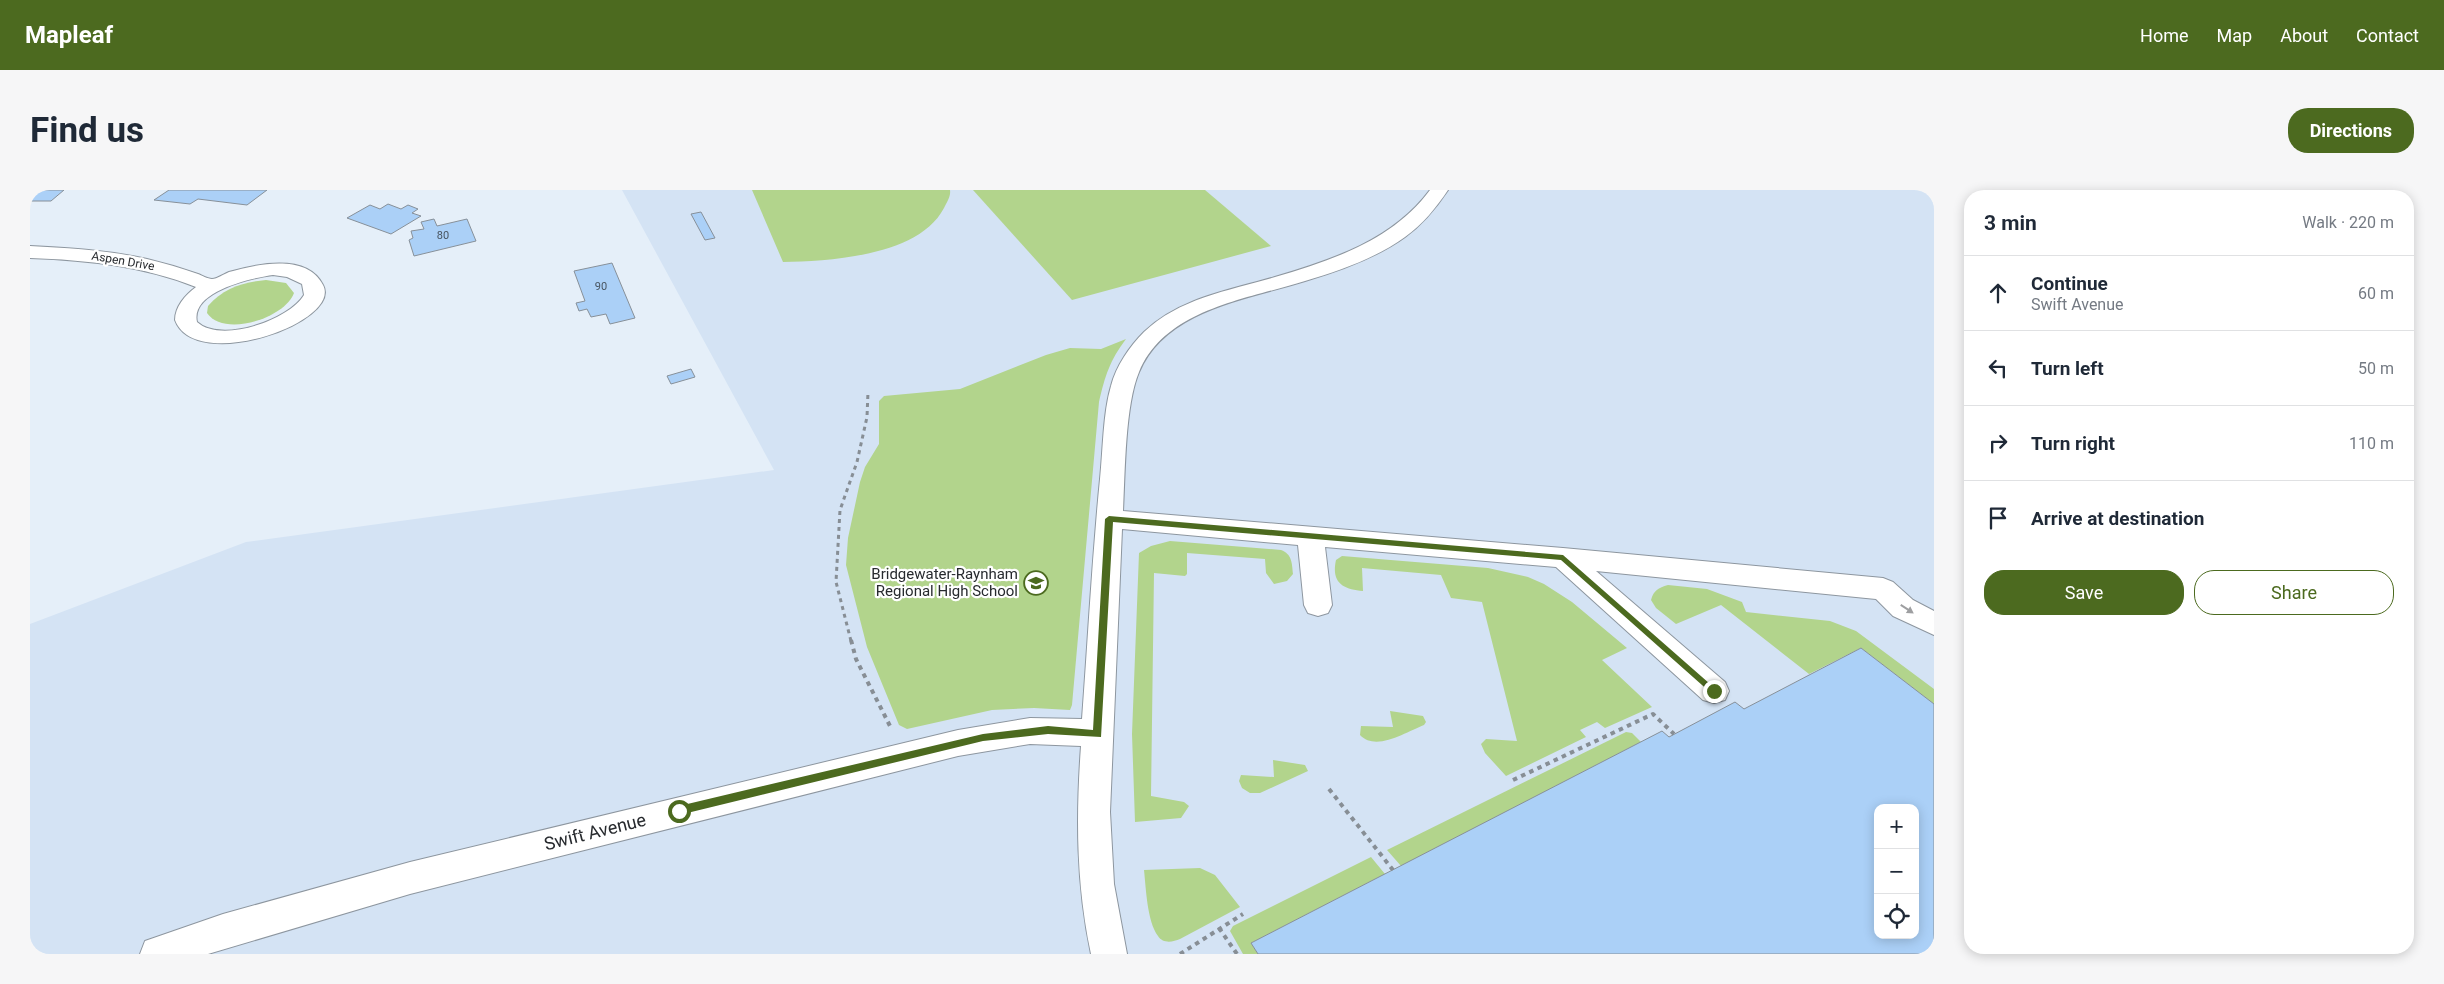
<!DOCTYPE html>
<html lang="en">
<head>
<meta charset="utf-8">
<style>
  :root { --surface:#fff; --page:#f6f6f7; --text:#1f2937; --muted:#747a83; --line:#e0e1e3; --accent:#4c6a1f }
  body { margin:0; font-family:Roboto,sans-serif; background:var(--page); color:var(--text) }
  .controls { position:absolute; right:15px; bottom:15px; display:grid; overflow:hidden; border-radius:10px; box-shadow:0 2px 12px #0003 }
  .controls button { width:45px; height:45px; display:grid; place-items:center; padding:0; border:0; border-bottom:1px solid var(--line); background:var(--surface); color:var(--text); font:25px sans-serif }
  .stop { position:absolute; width:15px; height:15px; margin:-11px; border:4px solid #4c6a1f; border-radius:50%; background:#fff }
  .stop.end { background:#4c6a1f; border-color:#fff; box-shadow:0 1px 5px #0008 }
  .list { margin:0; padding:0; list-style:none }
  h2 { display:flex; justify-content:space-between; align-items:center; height:65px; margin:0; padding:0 20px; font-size:21px }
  h2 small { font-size:16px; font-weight:400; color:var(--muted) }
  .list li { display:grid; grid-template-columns:32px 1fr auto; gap:15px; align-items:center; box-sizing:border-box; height:75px; padding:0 20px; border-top:1px solid var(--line) }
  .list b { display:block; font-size:19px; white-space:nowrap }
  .list p { margin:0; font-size:16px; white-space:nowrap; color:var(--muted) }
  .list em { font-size:16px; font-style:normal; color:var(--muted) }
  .actions { display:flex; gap:10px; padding:15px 20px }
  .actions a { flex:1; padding:11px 0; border:1px solid var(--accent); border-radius:20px; text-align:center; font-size:18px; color:var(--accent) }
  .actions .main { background:var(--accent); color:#fff }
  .icon { flex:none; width:28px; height:28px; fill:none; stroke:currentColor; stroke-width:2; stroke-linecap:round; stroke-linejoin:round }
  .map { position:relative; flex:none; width:1904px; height:764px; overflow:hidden; border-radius:20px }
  header { display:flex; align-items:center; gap:30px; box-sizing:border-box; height:70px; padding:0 25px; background:var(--accent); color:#fff }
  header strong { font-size:24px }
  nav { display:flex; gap:28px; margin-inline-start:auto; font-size:18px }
  .intro { display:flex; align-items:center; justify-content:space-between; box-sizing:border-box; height:120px; padding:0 30px }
  h1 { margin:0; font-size:35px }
  .button { padding:12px 22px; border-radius:20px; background:var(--accent); color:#fff; font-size:18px; font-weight:700 }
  main { display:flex; gap:30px; padding:0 30px }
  aside { flex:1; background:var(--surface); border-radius:20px; box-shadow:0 2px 12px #0003 }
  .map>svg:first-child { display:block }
  .built { fill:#d4e3f4; fill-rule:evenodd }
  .green { fill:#b2d48c }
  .building { fill:#abd0f7; stroke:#879099; fill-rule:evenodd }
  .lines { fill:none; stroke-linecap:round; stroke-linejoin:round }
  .minor-casing { stroke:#8d969f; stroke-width:2 }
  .path-far1 { stroke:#878e95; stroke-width:3; stroke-dasharray:4 4; stroke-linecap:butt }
  .path { stroke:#878e95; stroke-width:4; stroke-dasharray:4.5 4.5; stroke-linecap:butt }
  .minor { fill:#fff; fill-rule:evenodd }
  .oneway { fill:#9e9fa1 }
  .route { fill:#4c6a1f }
  .labels { text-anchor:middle; stroke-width:4.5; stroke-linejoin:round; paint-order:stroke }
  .far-number-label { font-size:11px; fill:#485460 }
  .far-street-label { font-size:12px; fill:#272a2e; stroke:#fff }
  .poi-label { font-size:15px; fill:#272a2e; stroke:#fff; text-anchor:end }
  .near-street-label { font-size:18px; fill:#272a2e; stroke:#fff }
</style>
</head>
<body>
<header>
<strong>Mapleaf</strong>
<nav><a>Home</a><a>Map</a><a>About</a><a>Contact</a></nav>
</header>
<div class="intro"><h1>Find us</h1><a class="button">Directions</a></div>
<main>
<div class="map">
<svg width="1904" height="764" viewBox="0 0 1904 764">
  <rect width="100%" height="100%" fill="#e5eff9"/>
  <path class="built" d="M 592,0 L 1904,0 L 1904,764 L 0,764 L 0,434 L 216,352 L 744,280 ZM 1848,618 L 1885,618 L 1885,745 L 1848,745 Z"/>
  <g class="green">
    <path d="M 722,0 L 920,0 C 921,6 917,12 914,18 C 889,66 801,71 753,72 Z"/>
    <path d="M 943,0 L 1175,0 L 1241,56 L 1042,110 Z"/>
    <path d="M 236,90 L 256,93 L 264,103 C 255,128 194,148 177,123 L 178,116 C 193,98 214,92 236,90 Z"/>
    <path d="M 1096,149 C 1080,170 1075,186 1069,212 L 1042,515 L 1040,520 L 1004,518 L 962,520 L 877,539 L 869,535 L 837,457 L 816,375 L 818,348 L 830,292 L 835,277 L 849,254 L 849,211 L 854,206 L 930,199 L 1016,165 L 1040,158 L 1071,159 Z"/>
    <path d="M 1140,351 L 1251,360 C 1262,364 1262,373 1263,384 L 1257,391 L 1244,394 L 1236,383 L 1235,369 L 1157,363 L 1157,384 L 1155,386 L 1124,383 L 1121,606 L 1154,612 L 1159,616 L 1151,628 L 1105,632 L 1102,544 L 1109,363 L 1121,356 Z"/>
    <path d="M 1312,366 L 1458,378 L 1498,387 L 1514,394 L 1542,412 L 1597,458 L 1572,470 L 1622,517 L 1575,538 L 1567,532 L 1550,540 L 1556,547 L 1476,586 L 1455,563 L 1451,554 L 1456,549 L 1487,551 L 1452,412 L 1421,408 L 1411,385 L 1332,378 L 1333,401 C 1313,399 1301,393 1306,370 Z"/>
    <path d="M 1638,395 L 1677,399 L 1712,412 L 1716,422 L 1800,431 L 1826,441 L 1904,499 L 1904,514 L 1831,458 L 1779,484 L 1691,415 L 1646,434 L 1626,418 L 1621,410 C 1624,400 1628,398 1638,395 Z"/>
    <path d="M 1360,521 L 1393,526 L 1396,532 L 1394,535 C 1376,542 1346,562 1330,545 L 1331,536 L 1363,537 Z"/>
    <path d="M 1596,542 L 1602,543 L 1611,552 L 1371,676 L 1357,660 Z"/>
    <path d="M 1243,570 L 1275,575 L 1278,581 L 1230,603 L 1220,603 L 1212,598 L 1209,591 L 1211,585 L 1244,587 Z"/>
    <path d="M 1341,667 L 1355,684 L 1221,753 L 1228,764 L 1213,764 L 1200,741 L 1203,736 Z"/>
    <path d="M 1170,678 L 1185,685 L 1210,717 L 1150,749 C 1143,752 1133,754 1128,746 C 1117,731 1116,698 1114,680 Z"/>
  </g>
  <g class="building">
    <path d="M 0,0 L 34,0 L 21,11 L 0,11 Z"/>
    <path d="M 139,0 L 237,0 L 217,15 L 168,9 L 160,14 L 124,10 Z"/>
    <path d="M 358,14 L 371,19 L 378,15 L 388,19 L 382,23 L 391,26 L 361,44 L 317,28 L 340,15 L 350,19 Z"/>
    <path d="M 671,22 L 685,48 L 675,50 L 661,24 Z"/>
    <path d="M 404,29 L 407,36 L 437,29 L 446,51 L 384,66 L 379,50 L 383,48 L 381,41 L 394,39 L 391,32 Z"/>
    <path d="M 582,73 L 605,128 L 580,134 L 576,124 L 561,127 L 557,119 L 549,121 L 546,113 L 555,111 L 544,81 Z"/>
    <path d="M 661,179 L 665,187 L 641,194 L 637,186 Z"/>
    <path d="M 1831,458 L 1904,514 L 1904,764 L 1228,764 L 1221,753 L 1632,541 L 1639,547 L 1705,512 L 1714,519 ZM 1848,618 L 1885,618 L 1885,745 L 1848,745 Z"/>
  </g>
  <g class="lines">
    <g class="minor-casing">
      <g id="minor">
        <path d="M 1400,0 L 1418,0 C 1406,18 1393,34 1375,47 C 1346,68 1309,81 1275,91 C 1218,109 1135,119 1109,182 C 1095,215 1095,283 1093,321 L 1533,358 L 1853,388 L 1863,392 L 1883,410 L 1904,421 L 1904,445 L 1863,426 L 1846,409 L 1566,381 L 1695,492 L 1699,501 L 1695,510 L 1684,513 L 1673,510 L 1526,377 L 1295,357 L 1302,415 L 1298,423 L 1288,426 L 1278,423 L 1274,415 L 1268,355 L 1092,339 L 1080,622 L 1084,694 L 1097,764 L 1061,764 C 1046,694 1046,626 1051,556 L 1000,554 L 928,566 L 380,704 L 178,764 L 110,764 L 115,751 L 193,724 L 380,672 L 928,540 L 1000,528 L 1052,529 C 1058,449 1062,369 1070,289 C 1073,260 1073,223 1081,196 C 1086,176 1100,156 1114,142 C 1149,108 1201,100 1245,87 C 1303,70 1363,50 1400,0 Z"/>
        <path d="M 0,56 C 39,58 78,60 117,69 C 134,73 151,78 168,84 C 171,85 178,89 182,89 C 187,89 194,84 199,82 C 227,74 277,63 293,95 C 313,132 165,184 145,130 C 145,117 155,105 166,97 C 113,76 57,70 0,68 ZM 243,85 L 257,87 L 272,94 L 274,105 C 259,130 191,154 167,132 C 160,101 222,88 243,85 Z"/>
      </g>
    </g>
    <path class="path-far1" d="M 821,451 L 806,392 L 810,320 L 827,272 L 837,227 L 838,202"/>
    <g class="path">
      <path d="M 821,450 L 826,469 L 860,536"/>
      <path d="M 1483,590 L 1623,524 L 1644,544"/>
      <path d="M 1299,599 L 1363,680"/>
      <path d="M 1189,738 L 1207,764"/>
      <path d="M 1150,764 L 1213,724"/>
    </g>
    <use href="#minor" class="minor"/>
  </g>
  <defs><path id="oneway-solid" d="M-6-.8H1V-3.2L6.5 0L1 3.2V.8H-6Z" transform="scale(1.25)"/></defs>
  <use class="oneway" href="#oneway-solid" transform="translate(1877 419) rotate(33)"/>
  <path class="route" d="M 1079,326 L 1533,365 L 1688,501 L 1684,505 L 1681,503 L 1531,370 L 1083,332 L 1071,547 L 1018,544 L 953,551 L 649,625 L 645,624 L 645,618 L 649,616 L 953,544 L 1018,536 L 1063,540 L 1075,329 Z"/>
  <defs>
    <g id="school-ring" transform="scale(1.25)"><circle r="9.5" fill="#fff" stroke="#4c6a1f" stroke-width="1.5"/><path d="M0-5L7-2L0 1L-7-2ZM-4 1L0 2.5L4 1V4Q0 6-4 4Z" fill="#4c6a1f"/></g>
  </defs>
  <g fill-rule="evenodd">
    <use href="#school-ring" x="1006" y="393"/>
  </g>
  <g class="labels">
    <g class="far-number-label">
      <text x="413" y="49">80</text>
      <text x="571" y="100">90</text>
    </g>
    <g class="far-street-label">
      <text transform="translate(93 71) rotate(10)" y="4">Aspen Drive</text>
    </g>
    <g class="poi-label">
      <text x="988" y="389">Bridgewater-Raynham<tspan x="988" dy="17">Regional High School</tspan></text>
    </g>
    <g class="near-street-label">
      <text transform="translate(565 642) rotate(-14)" y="6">Swift Avenue</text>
    </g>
  </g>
</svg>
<div class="controls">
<button>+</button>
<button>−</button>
<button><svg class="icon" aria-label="locate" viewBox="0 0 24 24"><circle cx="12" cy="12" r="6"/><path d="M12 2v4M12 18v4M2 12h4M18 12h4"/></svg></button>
</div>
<div class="stop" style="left:649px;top:621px"></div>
<div class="stop end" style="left:1684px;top:501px"></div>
</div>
<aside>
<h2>3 min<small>Walk · 220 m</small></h2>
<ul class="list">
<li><svg class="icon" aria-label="ahead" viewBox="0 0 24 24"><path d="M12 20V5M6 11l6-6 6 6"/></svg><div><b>Continue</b><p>Swift Avenue</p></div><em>60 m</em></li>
<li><svg class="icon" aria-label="left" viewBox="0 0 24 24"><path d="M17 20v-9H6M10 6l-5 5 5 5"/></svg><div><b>Turn left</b></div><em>50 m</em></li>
<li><svg class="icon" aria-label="right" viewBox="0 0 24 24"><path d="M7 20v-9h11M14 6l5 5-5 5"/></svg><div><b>Turn right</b></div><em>110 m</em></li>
<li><svg class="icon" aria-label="arrive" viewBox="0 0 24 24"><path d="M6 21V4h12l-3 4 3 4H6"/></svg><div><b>Arrive at destination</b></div></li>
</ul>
<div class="actions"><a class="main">Save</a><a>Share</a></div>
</aside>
</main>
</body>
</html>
